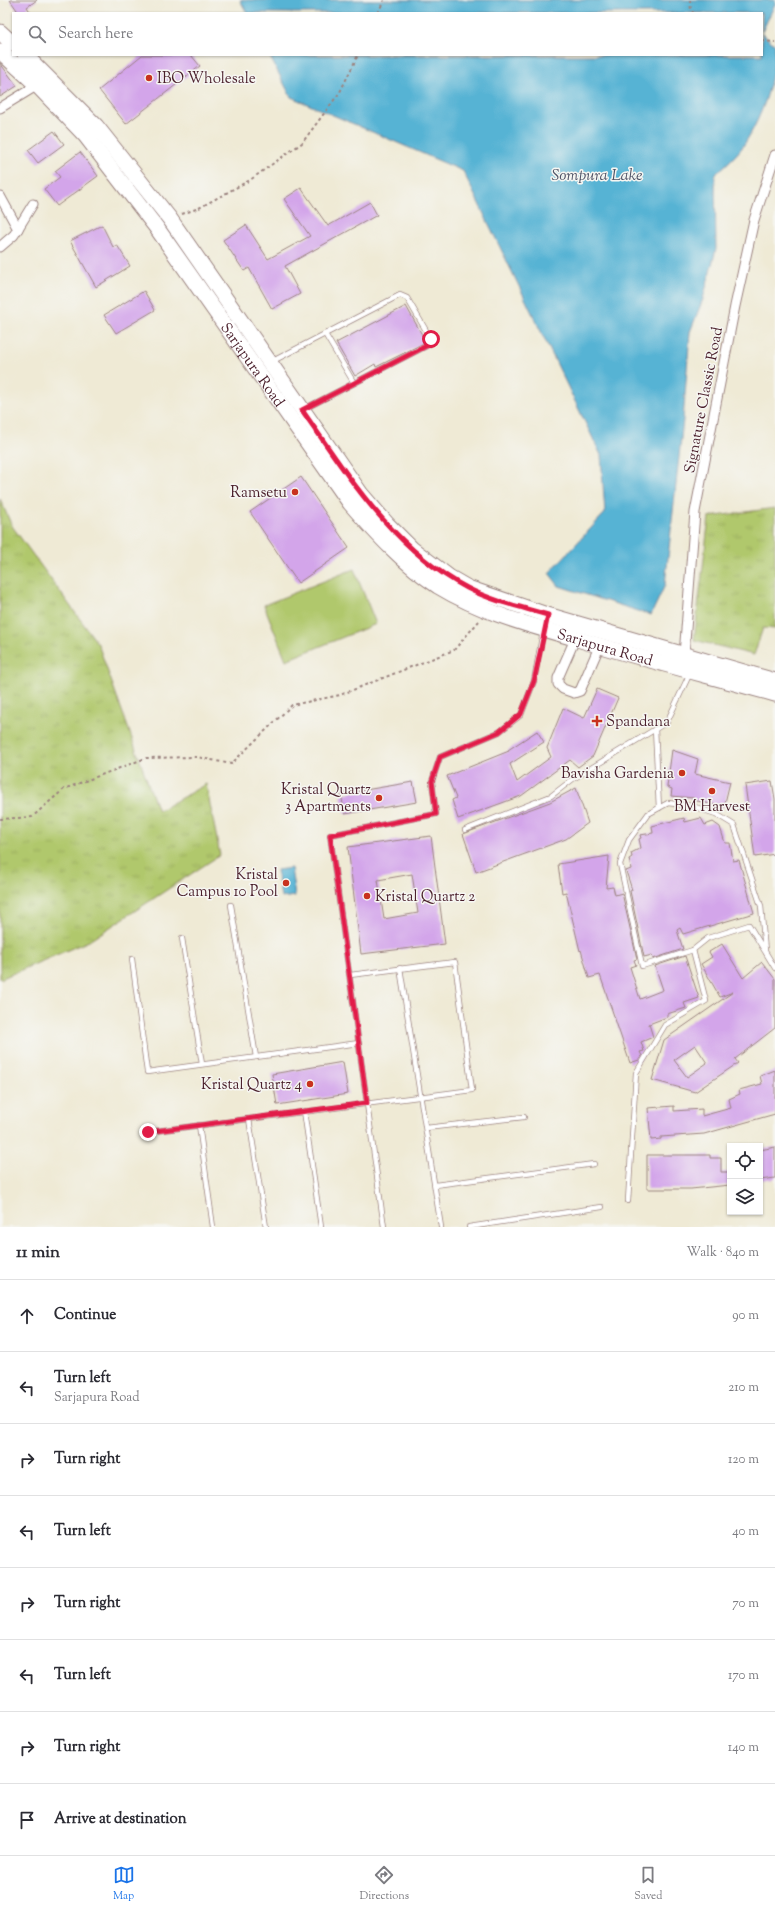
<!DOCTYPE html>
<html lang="en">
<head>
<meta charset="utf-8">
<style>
  :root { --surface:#fff; --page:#f2f2f3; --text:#2b2b33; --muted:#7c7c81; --line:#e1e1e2; --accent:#1a73e8 }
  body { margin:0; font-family:"Sorts Mill Goudy",serif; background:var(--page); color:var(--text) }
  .controls { position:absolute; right:12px; bottom:12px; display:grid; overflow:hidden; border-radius:0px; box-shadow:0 1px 3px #0004 }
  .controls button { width:36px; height:36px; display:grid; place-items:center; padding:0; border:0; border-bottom:1px solid var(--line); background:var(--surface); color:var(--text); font:20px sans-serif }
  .stop { position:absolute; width:12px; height:12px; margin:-9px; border:3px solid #e11d48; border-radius:50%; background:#fff }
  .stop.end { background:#e11d48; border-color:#fff; box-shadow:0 1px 4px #0008 }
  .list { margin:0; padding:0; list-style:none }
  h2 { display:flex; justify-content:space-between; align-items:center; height:52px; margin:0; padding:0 16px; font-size:17px }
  h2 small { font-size:13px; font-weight:400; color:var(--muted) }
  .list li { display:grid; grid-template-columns:26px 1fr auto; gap:12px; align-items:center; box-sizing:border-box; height:72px; padding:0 16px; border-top:1px solid var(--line) }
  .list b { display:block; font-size:15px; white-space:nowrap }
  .list p { margin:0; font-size:13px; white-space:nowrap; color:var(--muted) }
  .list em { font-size:13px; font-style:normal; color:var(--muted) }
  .icon { flex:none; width:22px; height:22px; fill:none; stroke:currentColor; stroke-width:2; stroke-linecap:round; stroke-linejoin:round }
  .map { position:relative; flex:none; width:775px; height:1227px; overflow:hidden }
  .search { position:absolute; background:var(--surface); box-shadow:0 1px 3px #0004; left:12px; right:12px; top:12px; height:44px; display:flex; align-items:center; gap:10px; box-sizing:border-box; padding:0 14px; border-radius:0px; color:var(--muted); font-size:15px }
  .sheet { height:628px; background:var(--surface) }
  nav { display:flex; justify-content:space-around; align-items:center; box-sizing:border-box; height:56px; border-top:1px solid var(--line); background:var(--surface); font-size:11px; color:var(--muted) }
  nav a { display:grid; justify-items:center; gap:2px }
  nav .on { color:var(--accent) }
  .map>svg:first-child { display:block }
  .grass { fill:url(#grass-tufts); stroke:#7d744c }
  .park { fill:#b0c86c; stroke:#7d744c }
  .water { fill:#56b3d4; stroke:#506980 }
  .building { fill:#d3a5ea; fill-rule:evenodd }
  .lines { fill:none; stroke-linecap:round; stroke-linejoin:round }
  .service-casing { stroke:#9c8480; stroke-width:6 }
  .minor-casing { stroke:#9c8480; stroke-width:11 }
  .primary-casing { stroke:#9c8480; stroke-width:17 }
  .path { stroke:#9c8480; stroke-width:2; stroke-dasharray:3 3; stroke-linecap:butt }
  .service { stroke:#fff; stroke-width:4.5 }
  .minor { stroke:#fff; stroke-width:9 }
  .primary { stroke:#fff; stroke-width:15 }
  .route { stroke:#e11d48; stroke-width:5 }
  .poi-dot { fill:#c8321e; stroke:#f6f6f2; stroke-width:1.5 }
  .labels { text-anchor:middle; stroke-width:3; stroke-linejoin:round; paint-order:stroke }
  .poi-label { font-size:15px; fill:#4a1f2b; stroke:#f6f6f2; text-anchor:end }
  .street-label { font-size:15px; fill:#4a1f2b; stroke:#f6f6f2 }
  .water-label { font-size:16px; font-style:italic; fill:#4e5366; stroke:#f6f6f2 }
</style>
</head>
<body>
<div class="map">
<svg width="775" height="1227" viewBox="0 0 775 1227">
  <defs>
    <pattern id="grass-tufts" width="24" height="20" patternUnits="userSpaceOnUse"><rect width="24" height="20" fill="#b0c86c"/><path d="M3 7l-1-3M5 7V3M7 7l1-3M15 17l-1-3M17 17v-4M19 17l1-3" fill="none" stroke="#99ab5e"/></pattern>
  </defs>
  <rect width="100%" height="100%" fill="#f6f6f2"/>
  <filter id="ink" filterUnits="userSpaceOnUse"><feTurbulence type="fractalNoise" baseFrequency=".025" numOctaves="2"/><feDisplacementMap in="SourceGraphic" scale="8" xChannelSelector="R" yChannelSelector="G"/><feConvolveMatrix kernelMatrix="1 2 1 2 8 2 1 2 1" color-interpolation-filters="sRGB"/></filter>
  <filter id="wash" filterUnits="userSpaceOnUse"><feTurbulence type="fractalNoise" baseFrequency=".012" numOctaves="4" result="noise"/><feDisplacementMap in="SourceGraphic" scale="16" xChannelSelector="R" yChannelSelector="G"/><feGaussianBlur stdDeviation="0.9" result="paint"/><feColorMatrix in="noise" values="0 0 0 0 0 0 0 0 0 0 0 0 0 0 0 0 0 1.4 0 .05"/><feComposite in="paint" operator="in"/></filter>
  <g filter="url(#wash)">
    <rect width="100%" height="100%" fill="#efead5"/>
    <g class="grass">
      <path d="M 0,499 L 12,526 L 98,644 L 158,811 L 206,784 L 220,855 L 89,941 L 0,979 Z"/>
      <path d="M 775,508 L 775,629 L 763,628 L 754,655 L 694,640 L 709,517 Z"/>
    </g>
    <path class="park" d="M 354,569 L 376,624 L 286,660 L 264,605 Z"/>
    <g class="water">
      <path d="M 240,0 L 775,0 L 775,4 L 762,32 L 762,13 L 247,13 Z"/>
      <path d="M 762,33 L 775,45 C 775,80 763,114 745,143 C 738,155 725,165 715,175 L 716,249 L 703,299 L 690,332 L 683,420 L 665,585 L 651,615 L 559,586 L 549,573 L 605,513 L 601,455 L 463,171 L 291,97 L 269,55 L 762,55 Z"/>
      <path d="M 291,868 L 295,896 L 281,898 L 277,870 Z"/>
    </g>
    <g id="blocks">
      <g class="building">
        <path d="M 10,0 L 37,0 L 27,7 L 31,13 L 19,13 Z"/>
        <path d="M 142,55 L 191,55 L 200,66 L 126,124 L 99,90 Z"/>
        <path d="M 0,63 L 17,86 L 0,97 Z"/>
        <path d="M 54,131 L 64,144 L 38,163 L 28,150 Z"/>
        <path d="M 80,152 L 98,176 L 57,206 L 44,189 L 60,177 L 55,171 Z"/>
        <path d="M 301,188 L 328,226 L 370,202 L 377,215 L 285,266 L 300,294 L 272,309 L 249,268 L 244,271 L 223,240 L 246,225 L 268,259 L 310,236 L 284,199 Z"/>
        <path d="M 102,225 L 113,247 L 117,245 L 130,266 L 96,287 L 70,241 Z"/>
        <path d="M 144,291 L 155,310 L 116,333 L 104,315 Z"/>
        <path d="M 406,306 L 426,342 L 376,367 L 375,364 L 355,376 L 336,343 Z"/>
        <path d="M 301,477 L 349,548 L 298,583 L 250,512 Z"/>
        <path d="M 597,689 L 618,698 L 593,756 L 578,767 L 570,760 L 521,796 L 458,819 L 452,800 L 456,798 L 447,776 L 509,751 L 508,750 L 537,731 L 544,742 L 510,764 L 517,782 L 551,757 L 547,748 L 563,708 L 584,718 Z"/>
        <path d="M 672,750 L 698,759 L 695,774 L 730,782 L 724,807 L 693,800 L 694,798 L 671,796 L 672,789 L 667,787 Z"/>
        <path d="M 772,781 L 775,799 L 775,854 L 755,857 L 745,785 Z"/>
        <path d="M 413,782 L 417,802 L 345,814 L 341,794 Z"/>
        <path d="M 576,788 L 588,823 L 566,839 L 476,872 L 463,834 L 550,802 Z"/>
        <path d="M 684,818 L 685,822 L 701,818 L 705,825 L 713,822 L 720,827 L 725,843 L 730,843 L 733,861 L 739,860 L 754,913 L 683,934 L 680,928 L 677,930 L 683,949 L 653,959 L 652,955 L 644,957 L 630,891 L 632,890 L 626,871 L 631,869 L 629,859 L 632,857 L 631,853 L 641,848 L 639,839 L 641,838 L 640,835 L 653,833 L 652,826 Z"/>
        <path d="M 431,836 L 445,944 L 361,954 L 348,847 ZM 412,874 L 418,913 L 384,919 L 378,880 Z"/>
        <path d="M 609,856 L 606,888 L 613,887 L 615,895 L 622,893 L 637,959 L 634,960 L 636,965 L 630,967 L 640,999 L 663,990 L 655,966 L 685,956 L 699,998 L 684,1003 L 686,1008 L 667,1014 L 667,1017 L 649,1024 L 653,1037 L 641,1042 L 644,1051 L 640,1052 L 642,1056 L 639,1060 L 630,1063 L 600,975 L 589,978 L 581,950 L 580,951 L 566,892 L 562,893 L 558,864 Z"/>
        <path d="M 722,944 L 743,978 L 762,962 L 775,979 L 775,1028 L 735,1059 L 738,1063 L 695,1092 L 652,1080 L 664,1040 L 733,992 L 720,997 L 701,964 L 712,957 L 709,952 ZM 695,1045 L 707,1063 L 687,1077 L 674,1060 Z"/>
        <path d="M 343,1062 L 348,1094 L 277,1105 L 272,1074 Z"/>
        <path d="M 775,1070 L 775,1114 L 704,1134 L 661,1137 L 661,1139 L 651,1140 L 648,1108 L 674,1106 L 674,1111 L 702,1109 L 702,1116 L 731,1108 L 729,1099 L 740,1094 L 739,1090 L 762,1084 L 760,1076 Z"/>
        <path d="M 775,1147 L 775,1178 L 760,1180 L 760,1150 Z"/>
        <path d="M 647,1155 L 710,1155 L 710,1158 L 721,1158 L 721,1172 L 730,1172 L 730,1185 L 691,1189 L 647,1189 Z"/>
      </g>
    </g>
  </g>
  <g filter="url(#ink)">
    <use href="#blocks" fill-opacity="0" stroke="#9c8480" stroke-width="1"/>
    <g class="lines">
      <g class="service-casing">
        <g id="service">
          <path d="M 325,334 L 354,383"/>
          <path d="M 271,362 L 400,295 L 407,298 L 431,339 L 430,344 L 304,409"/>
          <path d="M 655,729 L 659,808"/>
          <path d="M 465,830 L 551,796 L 573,779 L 667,722 L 690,673"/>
          <path d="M 231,905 L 256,1057"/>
          <path d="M 182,938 L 202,1064"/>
          <path d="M 765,951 L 761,906 L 734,825 L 716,814 L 692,806 L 668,803 L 648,814 L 629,840 L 620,864 L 642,966 L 693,950 L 708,938 L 749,925 L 775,968"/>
          <path d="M 132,959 L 147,1072 L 359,1043"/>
          <path d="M 400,968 L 441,1227"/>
          <path d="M 304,1111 L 321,1227"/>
          <path d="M 249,1119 L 266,1227"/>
          <path d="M 199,1125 L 213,1227"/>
          <path d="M 426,1128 L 524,1117"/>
          <path d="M 148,1132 L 472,1090 L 455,962 L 350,975"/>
          <path d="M 435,1185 L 594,1164"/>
          <path d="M 628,1201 L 636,1073 L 665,1025 L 706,1001 L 693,950"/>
          <path d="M 384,1227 L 330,835 L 436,814 L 432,781 L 440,757 L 499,732 L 521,715 L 534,681 L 543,631"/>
          <path d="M 469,1227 L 602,1207"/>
        </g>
      </g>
      <g class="minor-casing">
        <g id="minor">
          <path d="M 0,108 L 41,83"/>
          <path d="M 0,196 L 18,229"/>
          <path d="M 0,247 L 14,235 L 33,204"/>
          <path d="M 575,639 L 558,678 L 558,684 L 563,689 L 574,693 L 580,691 L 599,647"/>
          <path d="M 684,655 L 695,512 L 735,306 L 754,220 L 775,155"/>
        </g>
      </g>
      <g class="primary-casing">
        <g id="primary">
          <path d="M 0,32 L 13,44"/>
          <path id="s1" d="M 0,51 L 38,86 L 85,135 L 156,227 L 350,503 C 376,533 404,564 438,586 C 479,611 525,624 571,637 C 638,658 707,675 775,694"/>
          <path d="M 25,55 L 96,126 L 170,219 L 361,494 L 387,524 L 412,549 L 449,577 L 468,588 L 547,615 L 775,681"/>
        </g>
      </g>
      <g class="path">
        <path d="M 690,0 L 691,11 L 694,13"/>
        <path d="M 378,13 L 384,0"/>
        <path d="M 762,41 L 775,42"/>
        <path d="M 182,214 L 199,208 L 250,180 L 302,143 L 340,92 L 358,55"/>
        <path d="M 0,819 L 32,817 L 64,789 L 146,758 L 197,757 L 231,764 L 292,705 L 340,695 L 454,650 L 479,621"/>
      </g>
      <use href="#service" class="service"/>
      <use href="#minor" class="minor"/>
      <use href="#primary" class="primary"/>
    </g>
  </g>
  <g class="lines" filter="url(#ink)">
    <path class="route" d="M 148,1132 L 367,1103 L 330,835 L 436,814 L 432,781 L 440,757 L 499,732 L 521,714 L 534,681 L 548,615 C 521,607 492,601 467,588 C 393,549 348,476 302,410 L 430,344 L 431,339"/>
  </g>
  <g class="poi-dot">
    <circle cx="149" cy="78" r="4"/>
    <circle cx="295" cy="492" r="4"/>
    <path d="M595 715h4v4h4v4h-4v4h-4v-4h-4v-4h4z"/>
    <circle cx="682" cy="773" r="4"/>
    <circle cx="712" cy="791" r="4"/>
    <circle cx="379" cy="798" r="4"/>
    <circle cx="286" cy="883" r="4"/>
    <circle cx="367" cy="896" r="4"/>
    <circle cx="310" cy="1084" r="4"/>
  </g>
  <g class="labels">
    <g class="poi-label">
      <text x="157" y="83" text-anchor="start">IBO Wholesale</text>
      <text x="287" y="497">Ramsetu</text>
      <text x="606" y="726" text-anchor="start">Spandana</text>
      <text x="674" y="778">Bavisha Gardenia</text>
      <text x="371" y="794">Kristal Quartz<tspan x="371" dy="17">3 Apartments</tspan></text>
      <text x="712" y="811" text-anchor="middle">BM Harvest</text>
      <text x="278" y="879">Kristal<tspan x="278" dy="17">Campus 10 Pool</tspan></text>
      <text x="375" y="901" text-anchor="start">Kristal Quartz 2</text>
      <text x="302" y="1089">Kristal Quartz 4</text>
    </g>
    <g class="street-label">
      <text dy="5" stroke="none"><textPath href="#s1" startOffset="404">Sarjapura Road</textPath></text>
      <text transform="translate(703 400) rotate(-79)" y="5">Signature Classic Road</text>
      <text dy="5" stroke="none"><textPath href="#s1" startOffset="873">Sarjapura Road</textPath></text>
    </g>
    <g class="water-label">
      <text x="597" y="180">Sompura Lake</text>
    </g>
  </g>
</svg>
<div class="controls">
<button><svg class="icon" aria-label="locate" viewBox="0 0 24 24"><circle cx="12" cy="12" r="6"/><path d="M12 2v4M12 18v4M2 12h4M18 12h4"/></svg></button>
<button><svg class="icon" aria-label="layers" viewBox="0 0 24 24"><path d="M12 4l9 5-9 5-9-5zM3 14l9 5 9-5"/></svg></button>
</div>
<div class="stop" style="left:431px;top:339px"></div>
<div class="stop end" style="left:148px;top:1132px"></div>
<div class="search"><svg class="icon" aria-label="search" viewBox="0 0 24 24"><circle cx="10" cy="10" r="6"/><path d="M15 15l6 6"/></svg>Search here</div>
</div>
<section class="sheet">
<h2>11 min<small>Walk · 840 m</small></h2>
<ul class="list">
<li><svg class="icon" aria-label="ahead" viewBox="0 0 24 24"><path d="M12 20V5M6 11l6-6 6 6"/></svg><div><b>Continue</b></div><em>90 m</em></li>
<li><svg class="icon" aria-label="left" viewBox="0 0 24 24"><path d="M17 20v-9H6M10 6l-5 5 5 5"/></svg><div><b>Turn left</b><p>Sarjapura Road</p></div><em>210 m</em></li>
<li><svg class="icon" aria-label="right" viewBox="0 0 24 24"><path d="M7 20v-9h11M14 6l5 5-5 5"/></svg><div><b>Turn right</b></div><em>120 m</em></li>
<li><svg class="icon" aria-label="left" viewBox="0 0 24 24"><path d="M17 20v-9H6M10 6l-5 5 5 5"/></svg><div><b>Turn left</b></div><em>40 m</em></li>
<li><svg class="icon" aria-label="right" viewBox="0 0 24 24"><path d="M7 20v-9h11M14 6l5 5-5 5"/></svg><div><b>Turn right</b></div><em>70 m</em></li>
<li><svg class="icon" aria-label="left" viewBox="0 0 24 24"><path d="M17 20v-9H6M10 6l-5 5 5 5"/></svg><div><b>Turn left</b></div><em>170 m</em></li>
<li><svg class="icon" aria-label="right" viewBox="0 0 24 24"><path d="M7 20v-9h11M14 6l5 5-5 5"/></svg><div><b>Turn right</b></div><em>140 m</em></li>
<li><svg class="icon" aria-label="arrive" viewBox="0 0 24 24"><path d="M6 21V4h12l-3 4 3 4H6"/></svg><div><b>Arrive at destination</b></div></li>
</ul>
</section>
<nav>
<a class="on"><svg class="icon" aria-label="map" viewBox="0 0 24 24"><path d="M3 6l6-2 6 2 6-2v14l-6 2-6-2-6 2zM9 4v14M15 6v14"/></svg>Map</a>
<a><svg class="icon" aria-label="directions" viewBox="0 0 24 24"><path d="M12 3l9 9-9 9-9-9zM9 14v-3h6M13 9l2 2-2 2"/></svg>Directions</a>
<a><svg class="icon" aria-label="saved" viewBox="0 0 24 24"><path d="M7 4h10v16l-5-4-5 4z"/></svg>Saved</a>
</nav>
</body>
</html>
